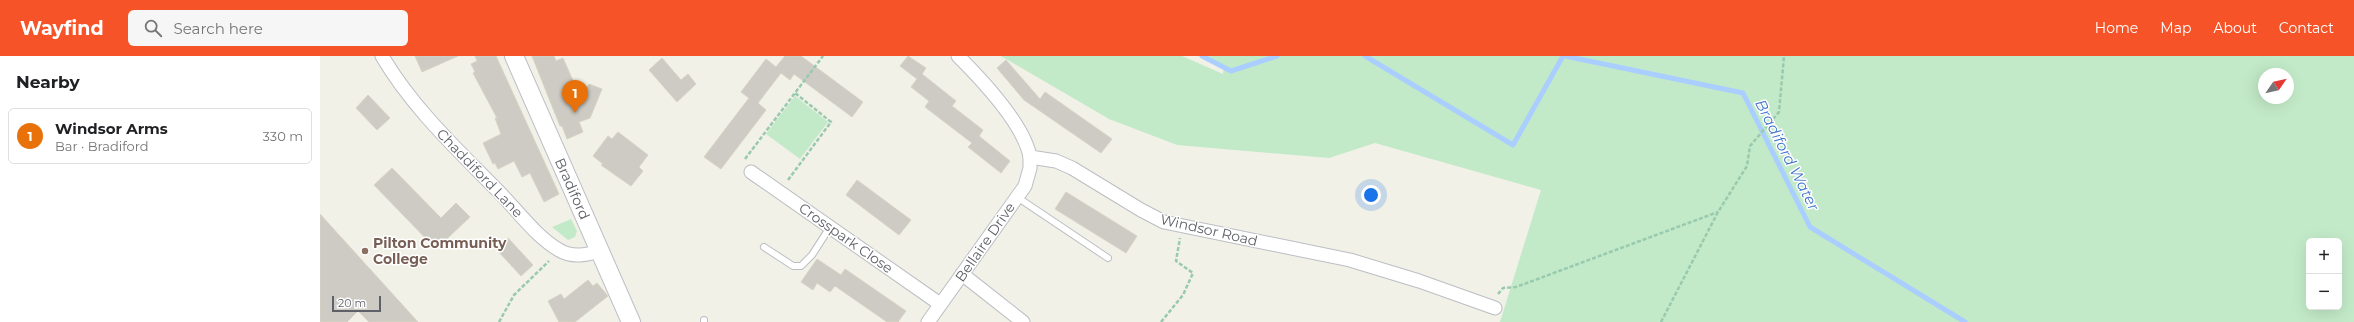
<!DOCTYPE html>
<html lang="en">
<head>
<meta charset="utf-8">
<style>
  :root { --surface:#fff; --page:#f6f6f6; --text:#202124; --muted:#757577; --line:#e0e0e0; --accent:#f65428 }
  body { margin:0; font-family:Montserrat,sans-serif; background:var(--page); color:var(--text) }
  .controls { position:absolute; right:12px; bottom:12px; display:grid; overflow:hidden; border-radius:6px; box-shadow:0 4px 16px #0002 }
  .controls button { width:36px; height:36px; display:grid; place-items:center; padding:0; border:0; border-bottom:1px solid var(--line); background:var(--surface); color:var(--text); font:20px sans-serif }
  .compass { position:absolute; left:1938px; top:12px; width:36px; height:36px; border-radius:50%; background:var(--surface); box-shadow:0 4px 16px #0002; rotate:56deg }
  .scale { position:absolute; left:12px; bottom:10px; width:49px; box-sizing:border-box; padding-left:4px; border:2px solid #5e6168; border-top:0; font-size:11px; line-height:14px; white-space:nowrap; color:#5e6168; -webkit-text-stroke:3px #fff; paint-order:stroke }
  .you { position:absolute; left:1051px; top:139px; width:14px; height:14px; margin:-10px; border:3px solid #fff; border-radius:50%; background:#1a73e8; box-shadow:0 0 0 6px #1a73e833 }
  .badge { display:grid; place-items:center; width:26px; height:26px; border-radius:50%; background:var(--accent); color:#fff; font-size:13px; font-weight:700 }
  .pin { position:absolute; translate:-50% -33px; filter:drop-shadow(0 1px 2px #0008) }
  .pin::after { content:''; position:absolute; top:21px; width:14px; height:12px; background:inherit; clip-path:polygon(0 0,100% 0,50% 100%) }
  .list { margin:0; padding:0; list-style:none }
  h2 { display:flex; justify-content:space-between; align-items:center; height:52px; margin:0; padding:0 16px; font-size:17px }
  h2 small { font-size:13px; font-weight:400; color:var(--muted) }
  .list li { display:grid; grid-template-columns:26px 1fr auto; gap:12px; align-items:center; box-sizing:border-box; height:56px; margin:0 8px 8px; padding:0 8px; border:1px solid var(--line); border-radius:6px }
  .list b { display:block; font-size:15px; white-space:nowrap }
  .list p { margin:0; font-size:13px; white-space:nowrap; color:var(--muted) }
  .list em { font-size:13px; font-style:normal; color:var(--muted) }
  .icon { flex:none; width:22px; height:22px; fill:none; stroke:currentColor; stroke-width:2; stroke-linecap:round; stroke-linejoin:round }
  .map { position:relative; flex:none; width:2034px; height:266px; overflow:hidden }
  header { display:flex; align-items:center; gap:24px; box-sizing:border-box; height:56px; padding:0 20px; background:var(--accent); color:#fff }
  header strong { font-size:19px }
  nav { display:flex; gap:22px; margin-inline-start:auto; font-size:14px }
  .search { width:280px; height:36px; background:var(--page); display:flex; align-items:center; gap:10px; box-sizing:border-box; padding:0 14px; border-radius:6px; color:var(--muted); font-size:15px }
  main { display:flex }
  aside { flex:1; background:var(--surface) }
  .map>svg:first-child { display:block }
  .green { fill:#c2eac8; fill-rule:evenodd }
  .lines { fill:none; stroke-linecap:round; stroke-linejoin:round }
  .stream { stroke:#aaceff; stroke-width:5 }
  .building { fill:#cdcbc4; stroke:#d7d4c5 }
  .lane-casing { stroke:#bbbec3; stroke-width:8 }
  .street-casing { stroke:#bbbec3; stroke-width:15 }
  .secondary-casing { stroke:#bcbec5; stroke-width:20 }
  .path { stroke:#99c9ae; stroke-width:2.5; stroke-dasharray:4 2; stroke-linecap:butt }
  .lane { stroke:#fff; stroke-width:6 }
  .street { stroke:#fff; stroke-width:13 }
  .secondary { stroke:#fff; stroke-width:18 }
  .education-dot { fill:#8d6e63; stroke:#fff; stroke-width:1.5 }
  .labels { text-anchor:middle; stroke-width:3; stroke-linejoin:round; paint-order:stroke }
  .street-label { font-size:14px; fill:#5e6168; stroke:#fff }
  .education-label { font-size:14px; font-weight:bold; fill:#785e54; stroke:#fff; text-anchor:start }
  .water-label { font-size:15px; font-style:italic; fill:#4173cd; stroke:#fff }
</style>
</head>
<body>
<header>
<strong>Wayfind</strong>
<div class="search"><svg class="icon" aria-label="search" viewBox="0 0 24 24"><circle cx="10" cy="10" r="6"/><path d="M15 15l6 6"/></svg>Search here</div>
<nav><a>Home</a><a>Map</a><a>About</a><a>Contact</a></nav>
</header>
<main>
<aside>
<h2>Nearby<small></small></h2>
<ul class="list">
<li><span class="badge" style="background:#e8710a">1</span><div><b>Windsor Arms</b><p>Bar · Bradiford</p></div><em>330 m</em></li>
</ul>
</aside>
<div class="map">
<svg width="2034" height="266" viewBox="0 0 2034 266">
  <rect width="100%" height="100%" fill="#f1f1e7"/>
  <g class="green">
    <path d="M 681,0 L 862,0 L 903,18 L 904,9 L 887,0 L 2034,0 L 2034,266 L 1180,266 L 1221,134 L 1055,87 L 1009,102 L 857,89 L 789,63 ZM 1944,18 L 1968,18 L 1968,42 L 1944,42 ZM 1989,185 L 2019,185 L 2019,251 L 1989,251 Z"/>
    <path d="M 475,40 L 508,66 L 480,103 L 446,78 Z"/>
    <path d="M 251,163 L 257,175 L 255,181 L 248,184 L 232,171 Z"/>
  </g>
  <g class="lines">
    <g class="stream">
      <path d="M 882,0 L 911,15 L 957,0"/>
      <path d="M 1045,0 L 1193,89 L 1243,0"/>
      <path d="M 1245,0 L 1423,37 L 1490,171 L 1645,266"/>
    </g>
  </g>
  <g class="building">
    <path d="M 95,0 L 138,0 L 102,16 Z"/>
    <path d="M 155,0 L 176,0 L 239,138 L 224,146 L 210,117 L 202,121 L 194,105 L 178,113 L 175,107 L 173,108 L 163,87 L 181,78 L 175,62 L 177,62 L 153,17 L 155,16 L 151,8 L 157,5 Z"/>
    <path d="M 212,0 L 234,0 L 236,5 L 243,2 L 257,34 L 263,27 L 267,31 L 269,28 L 282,33 L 270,62 L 259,66 L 263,76 L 247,83 L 242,70 L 240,70 Z"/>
    <path d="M 465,0 L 481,0 L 543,46 L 532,61 L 474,18 L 470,24 L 461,17 L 438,47 L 446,54 L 401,113 L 384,101 L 429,42 L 421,36 L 446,3 L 456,11 Z"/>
    <path d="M 588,0 L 606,12 L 602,18 L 636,45 L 632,50 L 663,74 L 659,80 L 690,105 L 681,117 L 648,91 L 652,87 L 605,51 L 609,45 L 591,31 L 597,23 L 580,10 Z"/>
    <path d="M 342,2 L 361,24 L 368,18 L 376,28 L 357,46 L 329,14 Z"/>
    <path d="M 686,4 L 720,43 L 725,36 L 792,83 L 781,97 L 704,44 L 677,12 Z"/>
    <path d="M 48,39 L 70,62 L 57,74 L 36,52 Z"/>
    <path d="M 298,76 L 328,99 L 319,111 L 323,115 L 311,130 L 281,109 L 283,108 L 273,100 L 288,80 L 292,83 Z"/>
    <path d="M 72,112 L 121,162 L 136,147 L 150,161 L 116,193 L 54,129 Z"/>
    <path d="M 537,124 L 591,164 L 579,179 L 526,139 Z"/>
    <path d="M 746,136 L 817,180 L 806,197 L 735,153 Z"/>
    <path d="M 0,158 L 98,266 L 49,266 L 38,255 L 27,266 L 0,266 Z"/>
    <path d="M 188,182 L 213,209 L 201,220 L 176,193 Z"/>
    <path d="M 497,203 L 521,219 L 525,213 L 586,255 L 578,266 L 567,266 L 515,230 L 510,236 L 497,227 L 493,234 L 481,226 Z"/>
    <path d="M 268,224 L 273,230 L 277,227 L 288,240 L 255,266 L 239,266 L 228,245 L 241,238 L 244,243 Z"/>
  </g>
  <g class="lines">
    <g class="lane-casing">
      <g id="lane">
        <path d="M 697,141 L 788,202"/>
        <path d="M 444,191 L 473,210 L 481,210 L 492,199 L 510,171"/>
        <path d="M 384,266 L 384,264"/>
      </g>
    </g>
    <g class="street-casing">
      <g id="street">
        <path d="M 62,0 C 93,53 140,96 182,139 C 200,158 217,181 239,194 C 252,202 266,199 280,195"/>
        <path d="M 638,0 C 662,24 704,68 710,101 L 736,105 L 752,112 L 821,154 L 844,166 L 1030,204 L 1099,225 L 1175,252"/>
        <path d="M 431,116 L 620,248"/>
        <path d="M 642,218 L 703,266"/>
        <path d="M 608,266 L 705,130 L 710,112 L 710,101"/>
      </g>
    </g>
    <g class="secondary-casing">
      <g id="secondary">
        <path id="s1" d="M 194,0 L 311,266"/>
      </g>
    </g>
    <g class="path">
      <path d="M 425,103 L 503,0"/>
      <path d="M 468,124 L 511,66 L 475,37"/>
      <path d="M 1178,238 L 1183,232 L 1196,231 L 1398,156"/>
      <path d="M 179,266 L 194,239 L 229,205"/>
      <path d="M 841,266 L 863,239 L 873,217 L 856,205 L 860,182"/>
      <path d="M 1341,266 L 1398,156 L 1427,110 L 1430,90 L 1459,56 L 1464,0"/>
    </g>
    <use href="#lane" class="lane"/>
    <use href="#street" class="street"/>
    <use href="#secondary" class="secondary"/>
  </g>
  <circle class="education-dot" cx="45" cy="195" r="4"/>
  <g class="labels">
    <g class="street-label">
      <text transform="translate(160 117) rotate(46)" y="5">Chaddiford Lane</text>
      <text dy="5" stroke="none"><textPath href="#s1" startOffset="145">Bradiford</textPath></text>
      <text transform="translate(889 174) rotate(13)" y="5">Windsor Road</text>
      <text transform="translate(526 182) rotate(35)" y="5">Crosspark Close</text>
      <text transform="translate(665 186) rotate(-55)" y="5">Bellaire Drive</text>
    </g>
    <g class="education-label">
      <text x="53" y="192">Pilton Community<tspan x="53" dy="16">College</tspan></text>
    </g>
    <g class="water-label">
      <text transform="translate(1467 99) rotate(63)" y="5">Bradiford Water</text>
    </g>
  </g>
</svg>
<div class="controls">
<button>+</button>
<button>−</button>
</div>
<svg class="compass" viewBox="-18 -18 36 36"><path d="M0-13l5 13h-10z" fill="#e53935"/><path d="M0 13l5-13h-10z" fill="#757577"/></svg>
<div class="scale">20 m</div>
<div class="you"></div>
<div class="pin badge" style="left:255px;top:57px;background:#e8710a">1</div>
</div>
</main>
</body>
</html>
